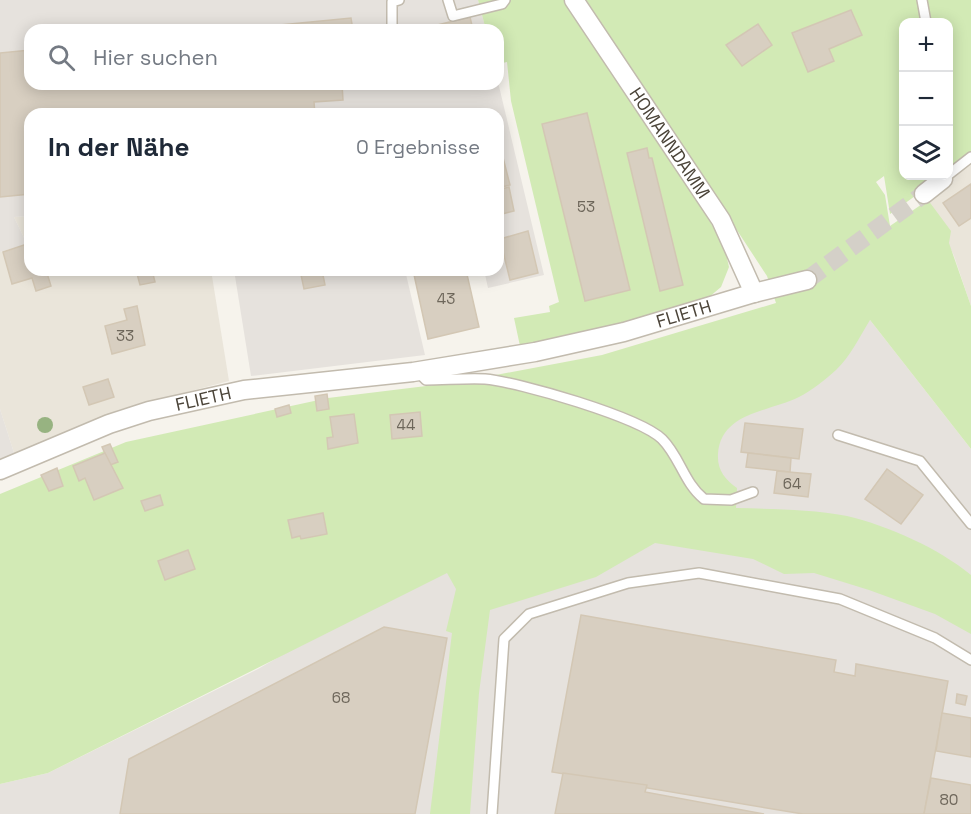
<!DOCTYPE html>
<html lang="de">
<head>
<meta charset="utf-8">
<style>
  :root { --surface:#fff; --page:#f2f2f3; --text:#1f2937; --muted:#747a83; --line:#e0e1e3 }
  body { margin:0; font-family:"Space Grotesk",sans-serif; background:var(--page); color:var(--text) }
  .controls { position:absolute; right:18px; top:18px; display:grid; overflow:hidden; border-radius:12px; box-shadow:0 3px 15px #0003 }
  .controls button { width:54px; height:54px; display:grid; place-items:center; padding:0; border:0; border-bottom:2px solid var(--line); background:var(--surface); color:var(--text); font:30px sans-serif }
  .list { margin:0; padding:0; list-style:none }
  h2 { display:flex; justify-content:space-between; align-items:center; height:78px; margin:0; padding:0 24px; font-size:26px }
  h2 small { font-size:20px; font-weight:400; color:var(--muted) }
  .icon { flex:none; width:33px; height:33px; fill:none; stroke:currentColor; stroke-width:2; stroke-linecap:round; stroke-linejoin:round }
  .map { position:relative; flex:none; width:971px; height:814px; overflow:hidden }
  .search { position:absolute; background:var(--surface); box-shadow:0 3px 15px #0003; left:24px; top:24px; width:480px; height:66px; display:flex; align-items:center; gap:15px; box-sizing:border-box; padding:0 21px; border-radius:18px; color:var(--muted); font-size:22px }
  .panel { position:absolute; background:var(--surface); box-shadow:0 3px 15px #0003; left:24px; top:108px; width:480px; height:168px; border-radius:18px }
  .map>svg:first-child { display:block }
  .residential { fill:#eae5da }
  .industrial { fill:#e6e2dd }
  .green { fill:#d2eab5 }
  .building { fill:#d8cfc1; stroke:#d3c7b4; stroke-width:1.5 }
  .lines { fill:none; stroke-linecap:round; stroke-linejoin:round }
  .minor-tunnel { stroke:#d4d0c8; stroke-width:18; stroke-dasharray:18 9; stroke-linecap:butt }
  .service-casing { stroke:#c2bbae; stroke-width:12 }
  .minor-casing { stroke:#c2bbae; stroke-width:21 }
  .service { stroke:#fff; stroke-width:9 }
  .minor { stroke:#fff; stroke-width:18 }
  .tree { fill:#97b381 }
  .labels { text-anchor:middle; stroke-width:4.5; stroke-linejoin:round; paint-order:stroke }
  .number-label { font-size:15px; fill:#6e675b }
  .street-label { font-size:18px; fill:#4b4439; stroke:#fff }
</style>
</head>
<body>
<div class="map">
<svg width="971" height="814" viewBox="0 0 971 814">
  <rect width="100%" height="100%" fill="#f6f3ec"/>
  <g class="residential">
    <path d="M 971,157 L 971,306 L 954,256 L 928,200 Z"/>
    <path d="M 30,216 L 30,270 L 211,270 L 229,381 L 118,410 L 15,456 L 0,409 L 0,252 L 27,244 L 14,217 Z"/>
  </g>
  <g class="industrial">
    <path d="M 0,0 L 478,0 L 486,30 L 30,30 L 30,84 L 498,84 L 498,82 L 544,275 L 488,288 L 484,270 L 498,270 L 498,114 L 30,114 L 30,216 L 14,217 L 27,244 L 0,252 Z"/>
    <path d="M 234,270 L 405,270 L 425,355 L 251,376 Z"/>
    <path d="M 870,320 L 971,449 L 971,814 L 0,814 L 0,784 L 48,773 L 258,669 L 669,432 Z"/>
    <path d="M 0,409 L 15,456 L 0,459 Z"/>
  </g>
  <g class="green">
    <path d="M 478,0 L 568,0 L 673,160 L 724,245 L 729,267 L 721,287 L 708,298 L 624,327 L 520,346 L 514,318 L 550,312 L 549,306 L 559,302 L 511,101 L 507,62 L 498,64 L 498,30 L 486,30 Z"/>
    <path d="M 586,0 L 971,0 L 971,155 L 949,172 L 948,22 L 904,22 L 904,176 L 943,176 L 890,214 L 884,176 L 876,182 L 885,195 L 890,226 L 928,200 L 951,231 L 949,243 L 971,306 L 971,449 L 870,320 C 860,336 850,357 836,370 C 826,379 811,391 799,397 C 769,412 721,412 718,454 C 717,470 725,479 737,488 L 736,508 C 773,509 811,509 847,516 C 889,526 938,548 971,575 L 971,634 L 935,614 L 869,590 L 814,573 L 784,574 L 753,559 L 655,543 L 596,577 L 490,610 L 479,693 L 470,814 L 430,814 L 452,633 L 446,631 L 456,589 L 447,573 L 48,773 L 0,784 L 0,494 L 126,442 L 328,398 L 459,382 L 602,355 L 776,303 L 767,276 Z"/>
  </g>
  <g class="building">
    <path d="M 851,10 L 862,35 L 829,49 L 834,61 L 808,72 L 792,33 Z"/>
    <path d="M 470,17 L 473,30 L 417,30 Z"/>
    <path d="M 351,18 L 353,30 L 229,30 Z"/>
    <path d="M 758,24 L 772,45 L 742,66 L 726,45 Z"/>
    <path d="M 30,50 L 30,84 L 342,84 L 343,100 L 314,102 L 315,114 L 30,114 L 30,194 L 0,197 L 0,53 Z"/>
    <path d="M 587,113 L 630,290 L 585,301 L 542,124 Z"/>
    <path d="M 498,138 L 510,185 L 498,188 Z"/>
    <path d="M 647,148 L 649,158 L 652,158 L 683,285 L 660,291 L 627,153 Z"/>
    <path d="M 971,184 L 971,218 L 959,226 L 943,203 Z"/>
    <path d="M 509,187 L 514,211 L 498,215 L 498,190 Z"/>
    <path d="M 528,231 L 538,273 L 510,280 L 500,239 Z"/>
    <path d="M 27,244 L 30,270 L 46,270 L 51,286 L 36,291 L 32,278 L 12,284 L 3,252 Z"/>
    <path d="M 136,270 L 152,270 L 155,282 L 140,285 Z"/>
    <path d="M 300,270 L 322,270 L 325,285 L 304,289 Z"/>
    <path d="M 413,270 L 466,270 L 479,327 L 428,339 Z"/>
    <path d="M 137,306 L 145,345 L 112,354 L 105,326 L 127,320 L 124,309 Z"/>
    <path d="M 108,379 L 114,397 L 89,405 L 83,387 Z"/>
    <path d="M 327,394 L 329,409 L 317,411 L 315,396 Z"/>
    <path d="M 289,405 L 291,413 L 277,417 L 275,409 Z"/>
    <path d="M 420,412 L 422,436 L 392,439 L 390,415 Z"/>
    <path d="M 354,414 L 358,443 L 328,449 L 327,438 L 333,437 L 330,417 Z"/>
    <path d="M 745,423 L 803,429 L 799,459 L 741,452 Z"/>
    <path d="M 110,444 L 118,462 L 110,465 L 102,447 Z"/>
    <path d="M 105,453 L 123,488 L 94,500 L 85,478 L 79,481 L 73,466 Z"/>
    <path d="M 748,453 L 791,458 L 790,472 L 746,467 Z"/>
    <path d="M 57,468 L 63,486 L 49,491 L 41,475 Z"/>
    <path d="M 887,469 L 923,495 L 901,524 L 865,499 Z"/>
    <path d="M 777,471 L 811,474 L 808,497 L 774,493 Z"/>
    <path d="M 160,495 L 163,505 L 145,511 L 141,501 Z"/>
    <path d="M 323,513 L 327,534 L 301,539 L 300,536 L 292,538 L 288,520 Z"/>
    <path d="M 188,550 L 195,569 L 165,580 L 158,561 Z"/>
    <path d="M 581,615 L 836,660 L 834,672 L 855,676 L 856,664 L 948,681 L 924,814 L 803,814 L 552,772 Z"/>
    <path d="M 384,627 L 447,638 L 415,814 L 120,814 L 129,759 Z"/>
    <path d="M 957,694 L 967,696 L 965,705 L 956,703 Z"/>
    <path d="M 942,713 L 971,718 L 971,757 L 936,751 Z"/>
    <path d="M 563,773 L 647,785 L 645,792 L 764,814 L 555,814 Z"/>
    <path d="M 931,778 L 971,785 L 971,814 L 924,814 Z"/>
  </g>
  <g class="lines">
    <path class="minor-tunnel" d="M 807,280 L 924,194"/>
    <g class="service-casing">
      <g id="service">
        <path d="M 448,0 L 453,16 L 502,4 L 505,0"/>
        <path d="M 922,0 L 926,22"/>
        <path d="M 392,30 L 392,2 L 399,0"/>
        <path d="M 948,175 L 971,157"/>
        <path d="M 417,371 L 426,380 C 445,380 466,378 485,379 C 519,382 639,417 662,439 C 680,457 684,483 704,499 L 731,500 L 753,492"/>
        <path d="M 838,435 L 920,461 L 971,524"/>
        <path d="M 492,814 L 504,639 L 529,614 L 628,583 L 699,573 L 840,599 L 935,638 L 971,660"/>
      </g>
    </g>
    <g class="minor-casing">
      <g id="minor">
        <path id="s1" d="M 574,0 L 721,220 L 754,293"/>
        <path d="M 924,194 L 943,179"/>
        <path id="s2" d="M 0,470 L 109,424 L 149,411 L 244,390 L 413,372 L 535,352 L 624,332 L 754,293 L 807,280"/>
      </g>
    </g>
    <use href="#service" class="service"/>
    <use href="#minor" class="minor"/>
  </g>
  <circle class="tree" cx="45" cy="425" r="8"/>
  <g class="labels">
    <g class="number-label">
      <text x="586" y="212">53</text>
      <text x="446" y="304">43</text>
      <text x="125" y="341">33</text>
      <text x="406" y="430">44</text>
      <text x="792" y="489">64</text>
      <text x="341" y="703">68</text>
      <text x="949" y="805">80</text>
    </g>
    <g class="street-label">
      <text dy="6" stroke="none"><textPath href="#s1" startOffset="172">HOMANNDAMM</textPath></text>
      <text dy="6" stroke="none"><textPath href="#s2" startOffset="705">FLIETH</textPath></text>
      <text dy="6" stroke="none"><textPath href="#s2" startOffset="216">FLIETH</textPath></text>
    </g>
  </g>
</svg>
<div class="controls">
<button>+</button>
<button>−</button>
<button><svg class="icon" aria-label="layers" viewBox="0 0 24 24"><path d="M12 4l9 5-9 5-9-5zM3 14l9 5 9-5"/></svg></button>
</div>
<div class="search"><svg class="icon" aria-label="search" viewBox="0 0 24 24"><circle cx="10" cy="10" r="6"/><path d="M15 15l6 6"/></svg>Hier suchen</div>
<section class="panel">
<h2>In der Nähe<small>0 Ergebnisse</small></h2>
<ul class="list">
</ul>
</section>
</div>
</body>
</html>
